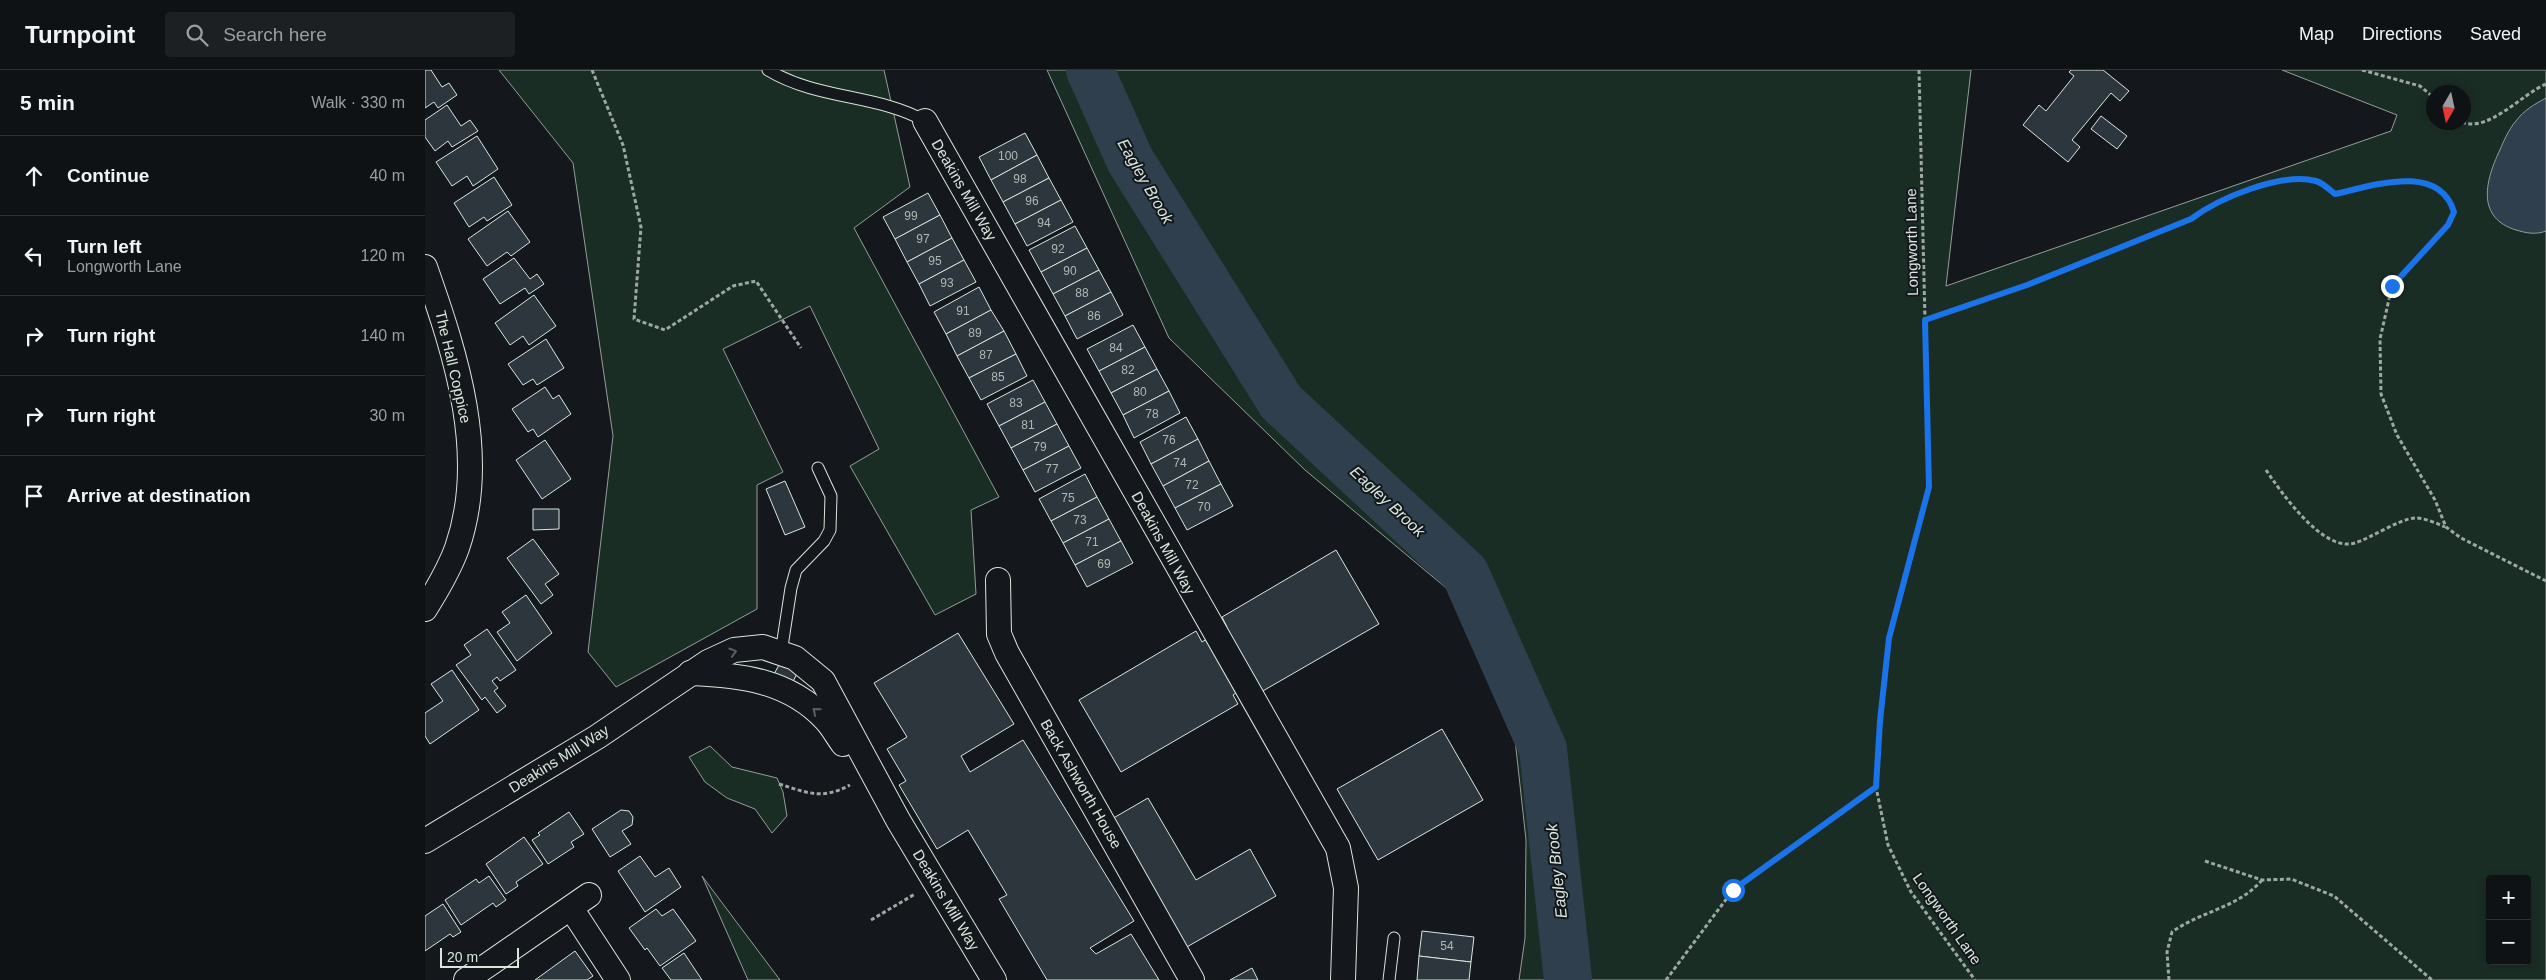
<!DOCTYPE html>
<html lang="en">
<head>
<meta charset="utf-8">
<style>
  :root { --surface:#0f1215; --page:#1d2022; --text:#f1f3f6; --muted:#9b9ea0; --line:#2f3234 }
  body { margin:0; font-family:Arial,sans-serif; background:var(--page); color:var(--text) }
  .controls { position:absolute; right:15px; bottom:15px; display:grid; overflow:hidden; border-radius:5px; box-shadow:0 2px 8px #0003 }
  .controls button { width:45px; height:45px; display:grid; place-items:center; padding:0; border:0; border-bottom:1px solid var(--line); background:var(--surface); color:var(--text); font:25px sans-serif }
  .compass { position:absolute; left:2001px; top:15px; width:45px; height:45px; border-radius:50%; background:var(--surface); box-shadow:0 2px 8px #0003; rotate:189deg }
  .scale { position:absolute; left:15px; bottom:12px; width:79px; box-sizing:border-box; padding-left:5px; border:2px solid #d8e6dc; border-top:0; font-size:14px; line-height:18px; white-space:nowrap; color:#d8e6dc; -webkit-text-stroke:4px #14181c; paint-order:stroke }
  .stop { position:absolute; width:15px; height:15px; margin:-11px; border:4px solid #1a73e8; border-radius:50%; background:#fff }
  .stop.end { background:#1a73e8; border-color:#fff; box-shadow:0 1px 5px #0008 }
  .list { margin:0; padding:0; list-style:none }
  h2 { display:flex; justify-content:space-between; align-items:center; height:65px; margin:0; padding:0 20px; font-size:21px }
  h2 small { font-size:16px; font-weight:400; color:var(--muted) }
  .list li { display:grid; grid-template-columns:32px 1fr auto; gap:15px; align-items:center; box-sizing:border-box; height:80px; padding:0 20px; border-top:1px solid var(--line) }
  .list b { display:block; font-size:19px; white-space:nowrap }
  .list p { margin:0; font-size:16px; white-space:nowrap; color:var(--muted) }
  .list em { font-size:16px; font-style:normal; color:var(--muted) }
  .icon { flex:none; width:28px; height:28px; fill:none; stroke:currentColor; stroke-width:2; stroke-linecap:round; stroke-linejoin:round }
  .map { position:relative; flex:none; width:2121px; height:910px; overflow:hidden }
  header { display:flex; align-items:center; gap:30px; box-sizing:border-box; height:70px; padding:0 25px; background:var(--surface); border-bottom:1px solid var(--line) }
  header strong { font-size:24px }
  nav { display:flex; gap:28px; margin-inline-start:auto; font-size:18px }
  .search { width:350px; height:45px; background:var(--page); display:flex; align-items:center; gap:12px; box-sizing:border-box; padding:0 18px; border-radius:5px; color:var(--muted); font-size:19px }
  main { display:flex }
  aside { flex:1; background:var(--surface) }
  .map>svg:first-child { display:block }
  .green { fill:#1a2d24; stroke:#939e99; fill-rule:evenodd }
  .water { fill:#2f3f4d; stroke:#939e99 }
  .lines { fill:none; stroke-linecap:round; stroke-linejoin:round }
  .river { stroke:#2f3f4d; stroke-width:48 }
  .building { fill:#2c363c; stroke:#d8e6dc }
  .lane-casing { stroke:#d8e6dc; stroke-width:13 }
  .street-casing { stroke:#d8e6dc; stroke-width:26 }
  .path { stroke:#9da8a2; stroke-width:3; stroke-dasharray:4 2.5; stroke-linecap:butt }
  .lane { stroke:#14181c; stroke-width:11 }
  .street { stroke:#14181c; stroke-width:24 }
  .oneway { stroke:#59605f }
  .route { stroke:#1a73e8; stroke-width:6 }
  .labels { text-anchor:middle; stroke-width:4; stroke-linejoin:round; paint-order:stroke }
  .number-label { font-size:12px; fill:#adbab4 }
  .street-label { font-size:15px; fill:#d8e6dc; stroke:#14181c }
  .water-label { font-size:16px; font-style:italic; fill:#d8e6dc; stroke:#14181c }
</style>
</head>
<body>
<header>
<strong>Turnpoint</strong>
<div class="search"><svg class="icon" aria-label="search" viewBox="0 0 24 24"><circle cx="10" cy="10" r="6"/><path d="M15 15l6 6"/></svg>Search here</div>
<nav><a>Map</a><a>Directions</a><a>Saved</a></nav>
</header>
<main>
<aside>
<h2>5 min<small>Walk · 330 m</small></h2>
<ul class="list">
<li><svg class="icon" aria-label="ahead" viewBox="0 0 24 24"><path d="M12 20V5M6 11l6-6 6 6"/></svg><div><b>Continue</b></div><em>40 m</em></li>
<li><svg class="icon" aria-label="left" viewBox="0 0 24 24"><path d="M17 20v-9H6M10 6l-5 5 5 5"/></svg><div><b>Turn left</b><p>Longworth Lane</p></div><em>120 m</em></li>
<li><svg class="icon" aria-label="right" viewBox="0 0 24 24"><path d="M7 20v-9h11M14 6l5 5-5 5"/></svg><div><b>Turn right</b></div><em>140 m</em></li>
<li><svg class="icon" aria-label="right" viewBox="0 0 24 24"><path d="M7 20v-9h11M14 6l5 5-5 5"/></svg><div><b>Turn right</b></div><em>30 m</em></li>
<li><svg class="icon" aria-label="arrive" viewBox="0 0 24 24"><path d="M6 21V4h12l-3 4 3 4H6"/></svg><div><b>Arrive at destination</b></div></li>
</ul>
</aside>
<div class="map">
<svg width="2121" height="910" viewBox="0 0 2121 910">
  <rect width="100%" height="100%" fill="#14181c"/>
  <g class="green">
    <path d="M 74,0 L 459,0 L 485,117 L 429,158 L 574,427 L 546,440 L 551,524 L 510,545 L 425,396 L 454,379 L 385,236 L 298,279 L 358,402 L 332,415 L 332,539 L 191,617 L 163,582 L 188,366 L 148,93 Z"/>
    <path d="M 622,0 L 1546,0 L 1521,216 L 1966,61 L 1972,45 L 1857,0 L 2121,0 L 2121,910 L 1094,910 L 1100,868 L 1101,770 L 1088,651 L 1026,522 L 880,400 L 744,268 ZM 2008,22 L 2038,22 L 2038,52 L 2008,52 ZM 2065,809 L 2102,809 L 2102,891 L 2065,891 Z"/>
    <path d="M 285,676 L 307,697 L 352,708 L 358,722 L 362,746 L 347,763 L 330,739 L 302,728 L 280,712 L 264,687 Z"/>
    <path d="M 277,806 L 355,910 L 323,910 Z"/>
  </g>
  <path class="water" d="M 2121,28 L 2121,161 C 2111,165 2101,163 2091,160 C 2052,148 2060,113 2073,84 C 2078,73 2083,60 2091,51 C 2099,40 2110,34 2121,28 Z"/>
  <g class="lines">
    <path class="river" d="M 665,0 L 705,90 L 856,332 L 1040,503 L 1118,679 L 1143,910"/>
  </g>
  <g class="building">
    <path d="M 0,0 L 6,0 L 17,17 L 24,13 L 32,25 L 13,38 L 9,32 L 0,38 Z"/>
    <path d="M 1646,0 L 1678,0 L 1704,21 L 1695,31 L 1686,23 L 1647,70 L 1655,77 L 1643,92 L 1598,55 L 1614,35 L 1621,41 L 1649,6 L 1644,2 Z"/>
    <path d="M 22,35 L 36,56 L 45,50 L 53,61 L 27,77 L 23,71 L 10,81 L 0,67 L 0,50 Z"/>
    <path d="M 1676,46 L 1702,66 L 1692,79 L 1666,59 Z"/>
    <path d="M 600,63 L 612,85 L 566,110 L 554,87 Z"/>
    <path d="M 52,66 L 73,99 L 48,116 L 42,106 L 27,116 L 11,92 Z"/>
    <path d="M 612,85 L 624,108 L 578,132 L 566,110 Z"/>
    <path d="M 69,107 L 87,135 L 62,151 L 59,147 L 44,157 L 29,133 Z"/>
    <path d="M 624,108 L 636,130 L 590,154 L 578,132 Z"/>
    <path d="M 503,123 L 515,145 L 470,169 L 458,147 Z"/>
    <path d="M 636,130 L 648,152 L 602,176 L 590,154 Z"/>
    <path d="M 83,141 L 105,172 L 86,186 L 82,182 L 62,196 L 43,169 Z"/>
    <path d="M 515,145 L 527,168 L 482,192 L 470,169 Z"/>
    <path d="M 650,156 L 662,178 L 616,202 L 604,180 Z"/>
    <path d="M 527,168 L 539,190 L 494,214 L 482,192 Z"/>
    <path d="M 662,178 L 674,200 L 628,224 L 616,202 Z"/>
    <path d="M 89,188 L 105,209 L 112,204 L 119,214 L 104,224 L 100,218 L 75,234 L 58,209 Z"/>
    <path d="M 539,190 L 551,212 L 505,236 L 494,214 Z"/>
    <path d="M 674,200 L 686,222 L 640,246 L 628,224 Z"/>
    <path d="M 554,217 L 566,240 L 521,264 L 509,242 Z"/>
    <path d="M 686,222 L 698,245 L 652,269 L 640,246 Z"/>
    <path d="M 109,225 L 131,256 L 104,275 L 98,266 L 85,275 L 70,253 Z"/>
    <path d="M 566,240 L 579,261 L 532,286 L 521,264 Z"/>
    <path d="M 708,255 L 720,277 L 674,301 L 662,279 Z"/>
    <path d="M 579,261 L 591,284 L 544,308 L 532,286 Z"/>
    <path d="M 121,269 L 139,298 L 112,315 L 108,309 L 98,315 L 83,294 Z"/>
    <path d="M 720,277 L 732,299 L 686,323 L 674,301 Z"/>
    <path d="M 591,284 L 602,306 L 556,330 L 544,308 Z"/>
    <path d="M 732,299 L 744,321 L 698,345 L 686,323 Z"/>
    <path d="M 608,310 L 620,332 L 574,356 L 562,334 Z"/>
    <path d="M 120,317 L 128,329 L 134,325 L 146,344 L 113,367 L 108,359 L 103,362 L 87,339 Z"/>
    <path d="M 744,321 L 755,343 L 709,368 L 698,345 Z"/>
    <path d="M 620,332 L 632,354 L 586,378 L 574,356 Z"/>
    <path d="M 761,347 L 773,369 L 726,394 L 715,372 Z"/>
    <path d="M 632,354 L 644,376 L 598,400 L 586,378 Z"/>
    <path d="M 773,369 L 784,391 L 738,416 L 726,394 Z"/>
    <path d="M 120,370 L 146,409 L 117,429 L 91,390 Z"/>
    <path d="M 644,376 L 656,398 L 610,422 L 598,400 Z"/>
    <path d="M 784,391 L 796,414 L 750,438 L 738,416 Z"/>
    <path d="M 660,404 L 672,427 L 626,451 L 614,429 Z"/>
    <path d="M 360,411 L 380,457 L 360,465 L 341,419 Z"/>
    <path d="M 796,414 L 808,436 L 762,460 L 750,438 Z"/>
    <path d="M 672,427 L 684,449 L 638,473 L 626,451 Z"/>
    <path d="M 108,439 L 134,439 L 134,459 L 108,460 Z"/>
    <path d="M 684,449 L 696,471 L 650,495 L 638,473 Z"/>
    <path d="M 108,469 L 134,504 L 120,514 L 128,525 L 116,534 L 82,488 Z"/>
    <path d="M 696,471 L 708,493 L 662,517 L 650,495 Z"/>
    <path d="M 911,480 L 954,554 L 836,622 L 790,564 L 802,557 L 797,547 Z"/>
    <path d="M 101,525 L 127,563 L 92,591 L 72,562 L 85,553 L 77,542 Z"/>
    <path d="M 62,559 L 91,600 L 75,611 L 72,607 L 67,611 L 73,618 L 69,621 L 81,636 L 72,643 L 60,627 L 57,630 L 31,595 L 46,585 L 39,575 Z"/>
    <path d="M 771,561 L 777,572 L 790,564 L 820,617 L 808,625 L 813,634 L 696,702 L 654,630 Z"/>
    <path d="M 533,563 L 589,654 L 536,686 L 545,702 L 598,670 L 709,851 L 665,878 L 671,884 L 706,864 L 734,910 L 622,910 L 574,829 L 582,825 L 543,760 L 512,779 L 474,715 L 481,711 L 462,679 L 482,667 L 449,613 Z"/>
    <path d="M 355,593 L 373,602 L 366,615 L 348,606 Z"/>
    <path d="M 27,600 L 54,640 L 5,674 L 0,666 L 0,643 L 18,631 L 6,614 Z"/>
    <path d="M 1017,659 L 1058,730 L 953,790 L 912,719 Z"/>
    <path d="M 723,728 L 771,810 L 825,779 L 851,826 L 760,878 L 685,750 Z"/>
    <path d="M 196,740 L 204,741 L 208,747 L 207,755 L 197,761 L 206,774 L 185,787 L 167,759 Z"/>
    <path d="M 144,742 L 159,764 L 146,772 L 149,777 L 123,794 L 107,770 L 115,765 L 113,763 Z"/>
    <path d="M 99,767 L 118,794 L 91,812 L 93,816 L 81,824 L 61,794 Z"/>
    <path d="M 215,786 L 230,807 L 244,798 L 256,817 L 220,842 L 193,801 Z"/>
    <path d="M 64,806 L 81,830 L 71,837 L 68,833 L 36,855 L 20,830 L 51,809 L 54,813 Z"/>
    <path d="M 18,834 L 36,862 L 28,867 L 25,864 L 0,881 L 0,846 Z"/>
    <path d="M 231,839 L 237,846 L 248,839 L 271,871 L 235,896 L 222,878 L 220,880 L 204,858 Z"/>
    <path d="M 997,861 L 1049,867 L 1046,892 L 994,886 Z"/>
    <path d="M 150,881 L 168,906 L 162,910 L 110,910 Z"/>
    <path d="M 259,883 L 277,910 L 246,910 L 237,898 Z"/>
    <path d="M 994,886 L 1046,892 L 1044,910 L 992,910 Z"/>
    <path d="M 827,898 L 833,910 L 805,910 Z"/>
  </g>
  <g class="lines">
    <g class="lane-casing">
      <g id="lane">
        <path d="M 343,0 C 393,30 452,24 500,51"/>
        <path d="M 356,583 L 366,518 L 371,500 L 399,471 L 405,460 L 406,426 L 393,398"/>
        <path d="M 964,910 L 969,868"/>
      </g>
    </g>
    <g class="street-casing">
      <g id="street">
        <path d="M 500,51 L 913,778 L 921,818 L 918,910"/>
        <path d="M 0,197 C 31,285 64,386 32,478 C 24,500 12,520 0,539"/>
        <path d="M 573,510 L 574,564 L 582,583 L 767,910"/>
        <path d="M 265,603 C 315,605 363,610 400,649 C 407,656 412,666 418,674"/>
        <path d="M 0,771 L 172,667 L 283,592 L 309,580 L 338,577 L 370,588 L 398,611 L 473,750 L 569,910"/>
        <path d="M 146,838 L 193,910"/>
        <path d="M 41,910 L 164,825"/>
      </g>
    </g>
    <g class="path">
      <path d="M 167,0 L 198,75 L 216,157 L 209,249 L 240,260 L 308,216 L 331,211 L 376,278"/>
      <path d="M 1494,0 L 1504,417 L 1464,568 L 1455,651 L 1451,717 L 1463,775 L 1486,822 L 1550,910"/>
      <path d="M 1937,0 L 1995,16 L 2008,27"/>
      <path d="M 2037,52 C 2063,63 2097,24 2121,14"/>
      <path d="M 1500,250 L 1602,215 L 1766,149 C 1794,128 1856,102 1891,111 C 1898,112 1905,119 1910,123 C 1947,116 2014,92 2029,142 L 2023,155 L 1967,216 L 1955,269 L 1956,324 L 1972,365 L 2010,430 L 2021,457 L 2036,468 L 2121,511"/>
      <path d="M 1841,400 C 1856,422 1898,483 1930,473 C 1946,468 1974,449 1990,448 C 2000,448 2011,453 2020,457"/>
      <path d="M 354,714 C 383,723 397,730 425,715"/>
      <path d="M 1780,791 L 1837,810 L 1866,809 L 1909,826 L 2007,910"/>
      <path d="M 446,850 L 490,824"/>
      <path d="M 1241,910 L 1308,820 L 1451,717"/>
      <path d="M 1744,910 L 1742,882 L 1747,862 C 1776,841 1813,838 1837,810"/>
    </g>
    <use href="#lane" class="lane"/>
    <use href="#street" class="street"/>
  </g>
  <defs><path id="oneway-chevron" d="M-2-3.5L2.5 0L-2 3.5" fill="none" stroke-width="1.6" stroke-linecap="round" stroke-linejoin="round" transform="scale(1.25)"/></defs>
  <g class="oneway">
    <use href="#oneway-chevron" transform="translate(308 582) rotate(-17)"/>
    <use href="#oneway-chevron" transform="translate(391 641) rotate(-140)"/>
  </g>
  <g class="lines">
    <path class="route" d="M 1308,820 L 1451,717 L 1455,651 L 1464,568 L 1504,417 L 1500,250 L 1602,215 L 1766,149 C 1794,128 1856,102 1891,111 C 1898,113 1905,120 1910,124 C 1947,116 2014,92 2029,142 L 2023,155 L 1967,216"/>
  </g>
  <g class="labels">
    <g class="number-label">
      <text x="583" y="90">100</text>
      <text x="595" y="113">98</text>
      <text x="607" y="135">96</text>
      <text x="486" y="150">99</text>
      <text x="619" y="157">94</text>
      <text x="498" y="173">97</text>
      <text x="633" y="183">92</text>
      <text x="510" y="195">95</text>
      <text x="645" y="205">90</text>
      <text x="522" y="217">93</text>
      <text x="657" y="227">88</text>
      <text x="538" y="245">91</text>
      <text x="669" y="250">86</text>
      <text x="550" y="267">89</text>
      <text x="691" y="282">84</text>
      <text x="561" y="289">87</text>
      <text x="703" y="304">82</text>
      <text x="573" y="311">85</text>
      <text x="715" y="326">80</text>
      <text x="591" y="337">83</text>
      <text x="727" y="348">78</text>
      <text x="603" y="359">81</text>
      <text x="744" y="374">76</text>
      <text x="615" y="381">79</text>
      <text x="755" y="397">74</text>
      <text x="627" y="403">77</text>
      <text x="767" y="419">72</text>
      <text x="643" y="432">75</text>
      <text x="779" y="441">70</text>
      <text x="655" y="454">73</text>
      <text x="667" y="476">71</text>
      <text x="679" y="498">69</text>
      <text x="1022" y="880">54</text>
    </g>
    <g class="street-label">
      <text transform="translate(539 120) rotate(60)" y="5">Deakins Mill Way</text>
      <text transform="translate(1487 172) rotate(-91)" y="5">Longworth Lane</text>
      <text transform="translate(28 297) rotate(77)" y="5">The Hall Coppice</text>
      <text transform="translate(738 473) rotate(61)" y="5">Deakins Mill Way</text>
      <text transform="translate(134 689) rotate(-32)" y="5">Deakins Mill Way</text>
      <text transform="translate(656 714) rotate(60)" y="5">Back Ashworth House</text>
      <text transform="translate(521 830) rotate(59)" y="5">Deakins Mill Way</text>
      <text transform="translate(1522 849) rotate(55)" y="5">Longworth Lane</text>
    </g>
    <g class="water-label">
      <text transform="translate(721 111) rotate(60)" y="6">Eagley Brook</text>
      <text transform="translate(963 431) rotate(43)" y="6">Eagley Brook</text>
      <text transform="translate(1131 801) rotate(-96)" y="6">Eagley Brook</text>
    </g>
  </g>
</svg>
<div class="controls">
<button>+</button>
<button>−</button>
</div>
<svg class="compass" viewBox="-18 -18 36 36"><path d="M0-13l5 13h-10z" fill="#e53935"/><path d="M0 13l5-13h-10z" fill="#9b9ea0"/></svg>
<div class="scale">20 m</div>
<div class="stop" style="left:1308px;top:820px"></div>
<div class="stop end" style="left:1967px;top:216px"></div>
</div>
</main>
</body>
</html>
